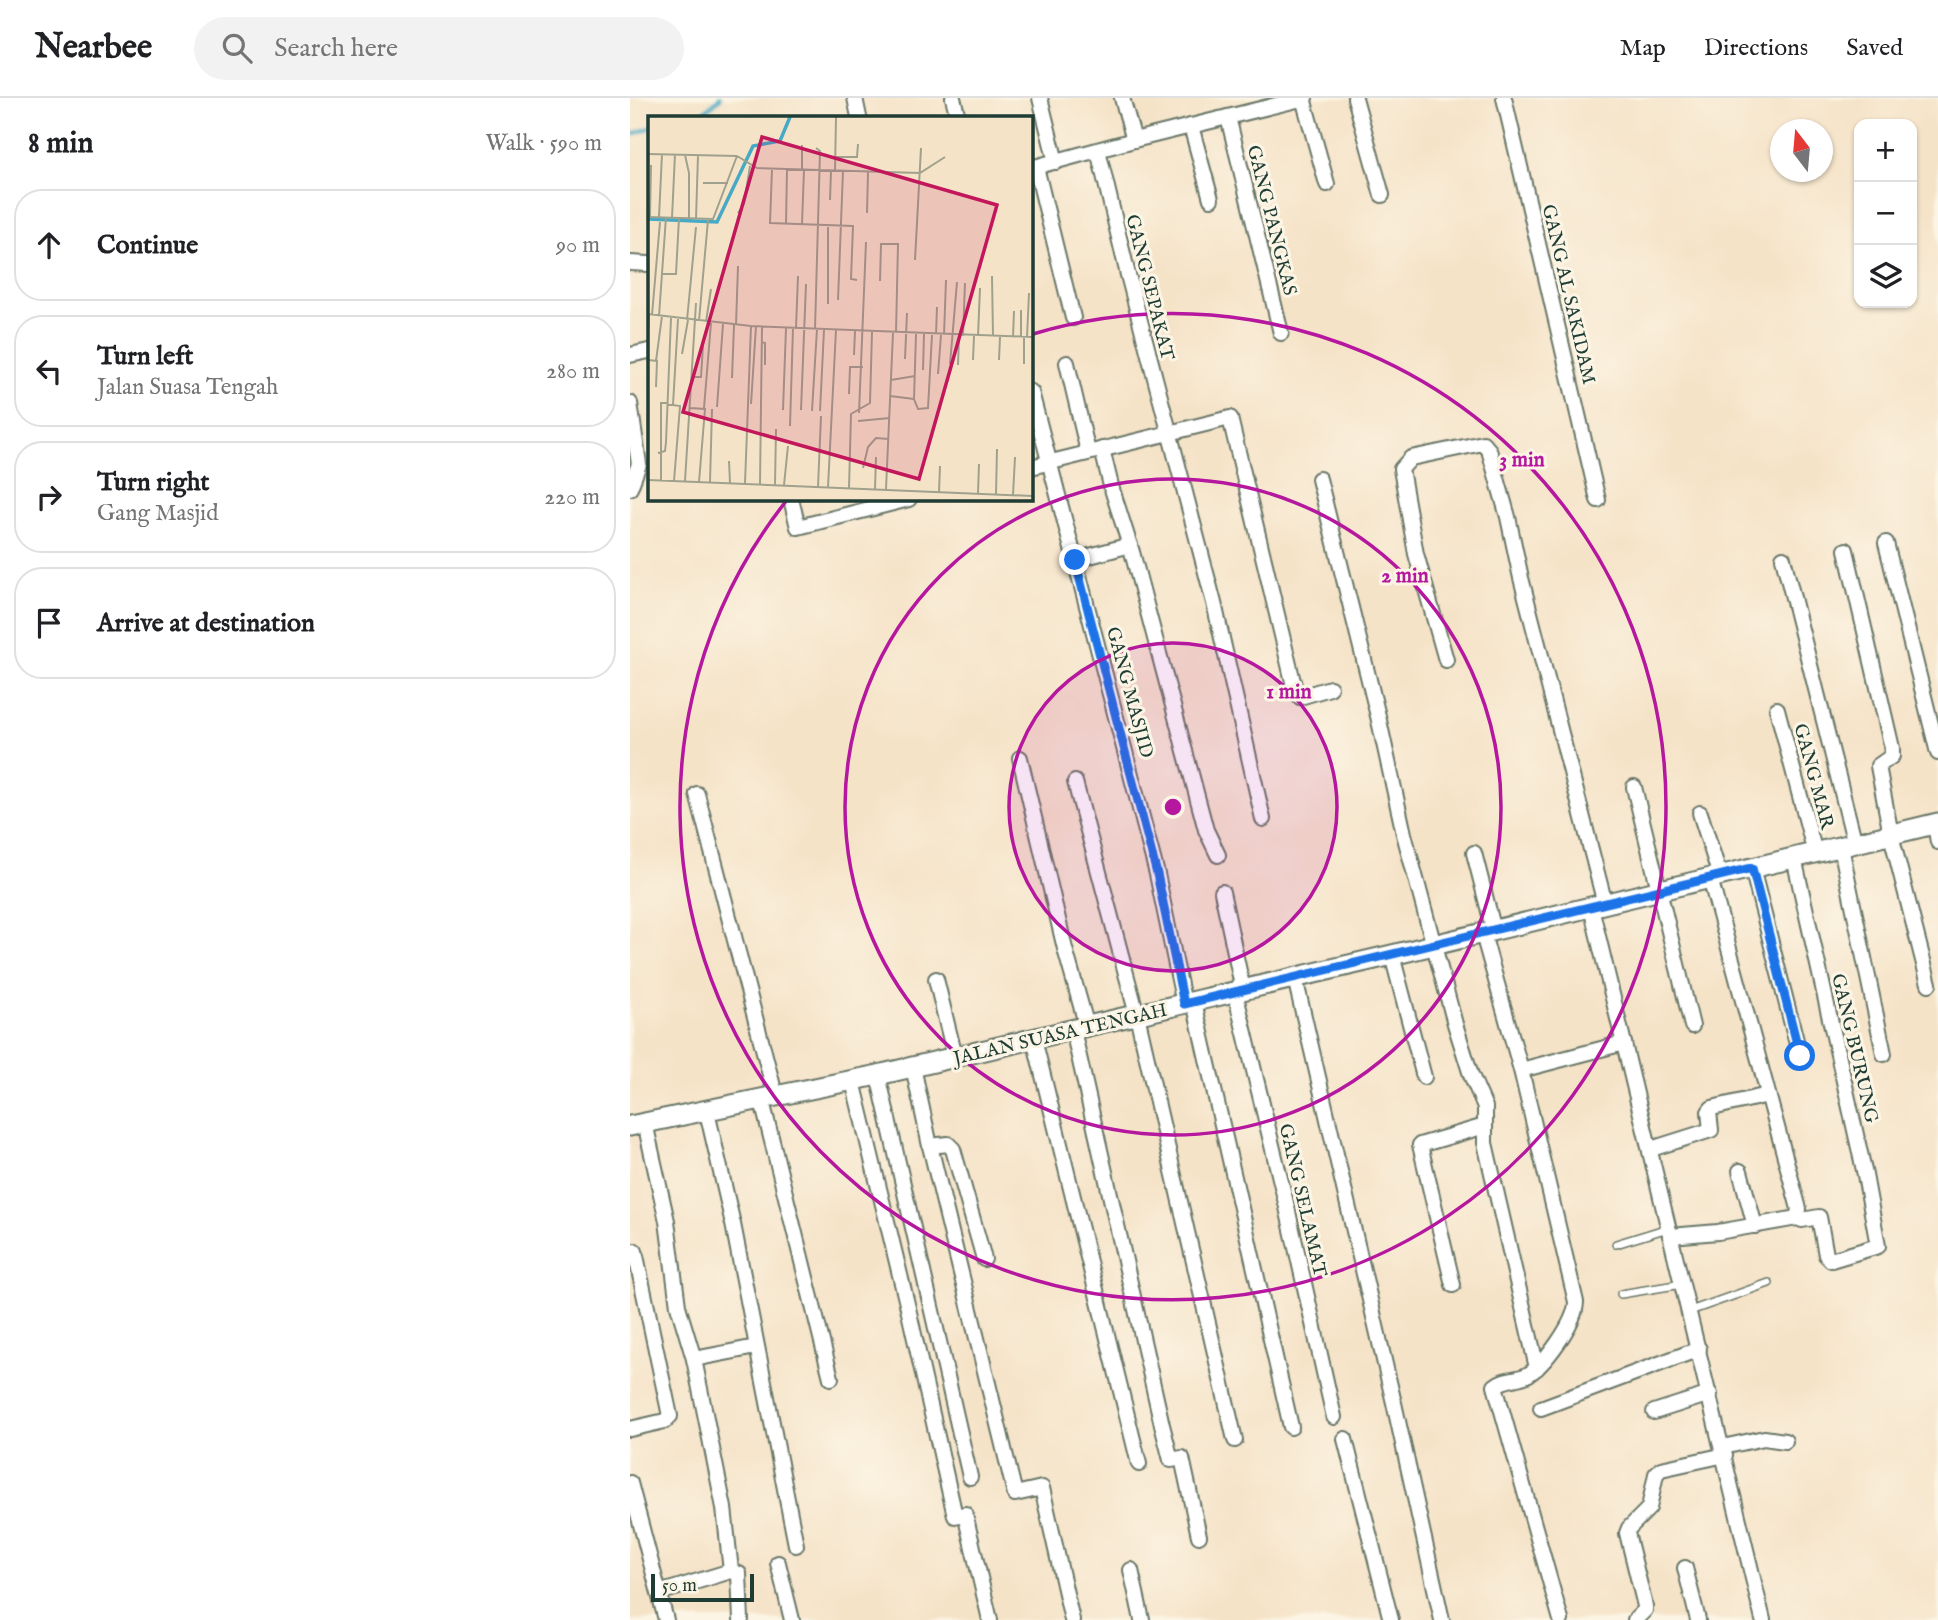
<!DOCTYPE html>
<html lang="en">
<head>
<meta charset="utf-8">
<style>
  :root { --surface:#fff; --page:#f2f2f2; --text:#202124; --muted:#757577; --line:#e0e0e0 }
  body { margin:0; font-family:"IM FELL English",serif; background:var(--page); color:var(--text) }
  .controls { position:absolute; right:21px; top:21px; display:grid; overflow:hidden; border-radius:14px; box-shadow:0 2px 5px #0004 }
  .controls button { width:63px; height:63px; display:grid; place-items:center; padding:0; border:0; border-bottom:2px solid var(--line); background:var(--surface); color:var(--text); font:35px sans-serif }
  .compass { position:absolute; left:1140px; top:21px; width:63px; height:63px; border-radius:50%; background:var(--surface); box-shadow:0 2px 5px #0004; rotate:344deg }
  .scale { position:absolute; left:21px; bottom:18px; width:103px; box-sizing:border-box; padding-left:7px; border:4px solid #1f3d34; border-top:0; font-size:19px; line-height:24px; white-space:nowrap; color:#1f3d34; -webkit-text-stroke:5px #fcf5e5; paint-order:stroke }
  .stop { position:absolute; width:21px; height:21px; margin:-16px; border:5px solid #1a73e8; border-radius:50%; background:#fff }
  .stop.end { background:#1a73e8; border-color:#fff; box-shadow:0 2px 7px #0008 }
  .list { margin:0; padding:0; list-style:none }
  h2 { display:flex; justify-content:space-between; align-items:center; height:91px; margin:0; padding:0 28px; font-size:30px }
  h2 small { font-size:23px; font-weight:400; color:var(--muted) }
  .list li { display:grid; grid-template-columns:46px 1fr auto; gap:21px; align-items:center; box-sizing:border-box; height:112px; margin:0 14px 14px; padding:0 14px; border:2px solid var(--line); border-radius:28px }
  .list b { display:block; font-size:26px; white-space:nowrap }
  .list p { margin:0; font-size:23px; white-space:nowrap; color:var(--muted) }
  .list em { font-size:23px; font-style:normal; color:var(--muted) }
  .icon { flex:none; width:38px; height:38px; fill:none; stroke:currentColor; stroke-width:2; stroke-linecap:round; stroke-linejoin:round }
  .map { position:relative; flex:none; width:1308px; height:1522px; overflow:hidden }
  header { display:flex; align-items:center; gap:42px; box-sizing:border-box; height:98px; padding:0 35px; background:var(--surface); border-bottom:2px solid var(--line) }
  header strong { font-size:33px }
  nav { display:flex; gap:38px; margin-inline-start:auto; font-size:24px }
  .search { width:490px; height:63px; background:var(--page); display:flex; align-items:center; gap:18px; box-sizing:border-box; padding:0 24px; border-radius:38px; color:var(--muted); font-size:26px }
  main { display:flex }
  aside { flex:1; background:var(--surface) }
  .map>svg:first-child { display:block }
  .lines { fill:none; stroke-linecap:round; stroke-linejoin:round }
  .stream { stroke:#46a9c5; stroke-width:4.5 }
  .service-casing { stroke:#6a7768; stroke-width:10 }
  .minor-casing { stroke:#6a7768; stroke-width:18 }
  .tertiary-casing { stroke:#6a7768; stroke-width:23 }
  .service { stroke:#fff; stroke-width:7 }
  .minor { stroke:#fff; stroke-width:14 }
  .tertiary { stroke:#fff; stroke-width:19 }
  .route { stroke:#1a73e8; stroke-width:9 }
  .ring { fill:none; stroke:#b5179e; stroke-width:3.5 }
  .labels { text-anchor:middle; stroke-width:6; stroke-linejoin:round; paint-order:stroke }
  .street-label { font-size:19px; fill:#1f3d34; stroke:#fcf5e5 }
  .inset-river { fill:none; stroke:#46a9c5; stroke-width:3.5 }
  .inset-road { fill:none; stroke:#9fa18d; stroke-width:2 }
  .view { fill:#c2185b; fill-opacity:0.15; stroke:#c2185b; stroke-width:3.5 }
  .inset-edge { fill:none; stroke:#1f3d34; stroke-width:3.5 }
  .centre { fill:#b5179e; stroke:#fcf5e5; stroke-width:3.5 }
  .ring-label { font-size:21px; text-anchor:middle; font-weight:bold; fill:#b5179e; stroke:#fcf5e5; stroke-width:6; stroke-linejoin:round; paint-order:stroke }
</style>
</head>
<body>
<header>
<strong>Nearbee</strong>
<div class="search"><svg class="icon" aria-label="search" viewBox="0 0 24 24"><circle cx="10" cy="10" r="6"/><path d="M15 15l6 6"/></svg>Search here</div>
<nav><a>Map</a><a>Directions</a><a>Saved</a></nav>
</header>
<main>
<aside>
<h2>8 min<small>Walk · 590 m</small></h2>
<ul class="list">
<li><svg class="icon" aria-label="ahead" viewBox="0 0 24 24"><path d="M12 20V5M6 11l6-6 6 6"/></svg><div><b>Continue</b></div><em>90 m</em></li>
<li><svg class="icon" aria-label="left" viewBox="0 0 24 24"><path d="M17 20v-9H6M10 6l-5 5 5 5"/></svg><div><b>Turn left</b><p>Jalan Suasa Tengah</p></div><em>280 m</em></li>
<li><svg class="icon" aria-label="right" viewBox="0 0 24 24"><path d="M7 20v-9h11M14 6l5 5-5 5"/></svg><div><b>Turn right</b><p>Gang Masjid</p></div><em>220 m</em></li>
<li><svg class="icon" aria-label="arrive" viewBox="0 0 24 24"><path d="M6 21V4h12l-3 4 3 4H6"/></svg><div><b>Arrive at destination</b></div></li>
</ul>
</aside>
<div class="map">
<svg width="1308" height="1522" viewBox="0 0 1308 1522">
  <rect width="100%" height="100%" fill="#fcf5e5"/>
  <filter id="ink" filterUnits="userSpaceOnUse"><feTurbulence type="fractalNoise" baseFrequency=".0143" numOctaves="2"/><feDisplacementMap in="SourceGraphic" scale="14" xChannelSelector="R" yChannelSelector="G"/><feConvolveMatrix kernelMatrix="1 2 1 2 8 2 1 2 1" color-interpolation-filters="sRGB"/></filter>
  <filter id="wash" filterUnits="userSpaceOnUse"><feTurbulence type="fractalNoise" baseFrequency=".00686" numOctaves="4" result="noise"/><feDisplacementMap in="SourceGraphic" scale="28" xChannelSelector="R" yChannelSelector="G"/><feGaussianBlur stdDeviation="1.57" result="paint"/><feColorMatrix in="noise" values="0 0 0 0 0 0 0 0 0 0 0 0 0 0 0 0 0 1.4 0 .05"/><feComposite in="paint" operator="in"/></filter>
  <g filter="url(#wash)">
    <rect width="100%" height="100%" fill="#f5e3c8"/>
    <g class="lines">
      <g class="stream">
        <path d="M 68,19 L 90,0"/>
        <path d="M 0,37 L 19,30"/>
      </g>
    </g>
  </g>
  <g filter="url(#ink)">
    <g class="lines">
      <g class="service-casing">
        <g id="service">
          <path d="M 986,1146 L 1038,1130"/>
          <path d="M 991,1196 L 1052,1186"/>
          <path d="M 1060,1213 L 1139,1185"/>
        </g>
      </g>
      <g class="minor-casing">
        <g id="minor">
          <path d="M 225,0 L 229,19"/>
          <path d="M 323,0 L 328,19"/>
          <path d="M 410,0 L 426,64"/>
          <path d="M 492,0 L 504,42"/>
          <path d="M 673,0 L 697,86"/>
          <path d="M 725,0 L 752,97"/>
          <path d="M 874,0 L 968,402"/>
          <path d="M 598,19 L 651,235"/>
          <path d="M 561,28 L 581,101"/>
          <path d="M 468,52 L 498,177 L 584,505 L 633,721"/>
          <path d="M 406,69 L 443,220"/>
          <path d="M 401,70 L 504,42 L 675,0"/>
          <path d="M 0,165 L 19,166"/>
          <path d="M 0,257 L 19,253"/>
          <path d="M 437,265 L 458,354"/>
          <path d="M 401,294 L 527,776 L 554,906"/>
          <path d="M 0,305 L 9,366 L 0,390"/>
          <path d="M 472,351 L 481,388 L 502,454 L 576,732 L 588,757"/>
          <path d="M 401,369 L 600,320 L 666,596 L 670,599 L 700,590"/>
          <path d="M 689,381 L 748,618 L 774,736 L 825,926 L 841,977 L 855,1009 L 855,1045 L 907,1270"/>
          <path d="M 161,401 L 168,429 L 279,401"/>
          <path d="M 1256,445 L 1308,655"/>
          <path d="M 1216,452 L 1262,650 L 1262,658 L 1248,668 L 1261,737 L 1299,886"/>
          <path d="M 1153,460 L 1225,746"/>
          <path d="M 445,462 L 500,447"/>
          <path d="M 816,562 L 786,456 L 771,371 L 781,360 L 853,345 L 859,352 L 878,419 L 891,480 L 975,806"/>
          <path d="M 1147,611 L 1185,755"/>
          <path d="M 390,660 L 435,851 L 457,929"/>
          <path d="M 445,684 L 507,917 L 605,1342"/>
          <path d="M 1004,689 L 1062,928"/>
          <path d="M 67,696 L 146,1000"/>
          <path d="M 1070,715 L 1090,778"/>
          <path d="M 1305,726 L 1308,744"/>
          <path d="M 1211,749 L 1254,956"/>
          <path d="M 844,755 L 864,833"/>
          <path d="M 1122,770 L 1170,958"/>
          <path d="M 1080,780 L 1169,1111 L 1167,1120"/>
          <path d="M 592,794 L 613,892"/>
          <path d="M 961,809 L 1133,1522"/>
          <path d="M 853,836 L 891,972 L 946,1204 C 946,1224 914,1268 897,1277 C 887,1282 874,1280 865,1288 L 931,1522"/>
          <path d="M 762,857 L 794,979"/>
          <path d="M 665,880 L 764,1305 L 812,1522"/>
          <path d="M 306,881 L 325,959"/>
          <path d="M 605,894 L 656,1105 L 704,1319"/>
          <path d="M 564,904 L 661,1329"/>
          <path d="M 443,932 L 532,1327 L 541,1362 L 552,1360 L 569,1438"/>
          <path d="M 404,941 L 509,1366"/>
          <path d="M 283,969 L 300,1048 L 385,1396 L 412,1390 L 442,1522"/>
          <path d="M 891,972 L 994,945"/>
          <path d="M 248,977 L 340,1379"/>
          <path d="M 223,983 L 278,1210 L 325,1418 L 335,1416 L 360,1522"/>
          <path d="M 132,1003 L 201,1280"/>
          <path d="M 77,1014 L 103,1126 L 166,1447"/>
          <path d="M 15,1025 L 37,1123 L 48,1208 L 64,1261 L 94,1410 L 101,1473"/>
          <path d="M 300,1048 L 318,1046 L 323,1051 L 354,1161"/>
          <path d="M 1021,1051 L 1081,1032 L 1079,1014 L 1082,1010 L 1138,997"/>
          <path d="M 1110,1073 L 1125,1128"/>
          <path d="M 1040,1138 L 1088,1134 L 1167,1120 L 1172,1122 L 1189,1119 L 1196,1157 L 1201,1162 L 1248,1148 L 1235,1077 L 1164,760"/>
          <path d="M 823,1187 L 790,1047 L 855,1028"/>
          <path d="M 64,1261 L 126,1249"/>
          <path d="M 911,1310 L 1069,1251"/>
          <path d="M 1024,1314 L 1080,1296"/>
          <path d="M 0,1331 L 35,1323 L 40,1318 L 5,1153"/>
          <path d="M 715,1341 L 761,1522"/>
          <path d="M 1093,1349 L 1134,1340 L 1155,1343"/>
          <path d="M 0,1385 L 36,1522"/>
          <path d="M 148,1465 L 162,1522"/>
          <path d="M 1055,1470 L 1068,1522"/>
          <path d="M 501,1472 L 512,1522"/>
          <path d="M 29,1495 L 101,1473 L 109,1476 L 111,1522"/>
          <path d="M 1005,1522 L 1015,1512 L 1015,1508 L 997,1435 L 999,1430 L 1019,1410 L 1026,1376 L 1031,1371 L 1095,1357"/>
        </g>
      </g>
      <g class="tertiary-casing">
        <path id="tertiary" d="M 0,1028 L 248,977 L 762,857 L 1308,725"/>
      </g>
      <use href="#service" class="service"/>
      <use href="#minor" class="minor"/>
      <use href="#tertiary" class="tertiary"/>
    </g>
  </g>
  <g class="lines" filter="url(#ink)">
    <path class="route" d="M 445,462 L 527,776 L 554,906 L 1122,770 L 1170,958"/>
  </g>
  <circle cx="543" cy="709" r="164" fill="#b5179e" fill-opacity=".12"/>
  <g class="ring">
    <circle cx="543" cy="709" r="164"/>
    <circle cx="543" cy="709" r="328"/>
    <path d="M403 236A493 493 0 1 1 157 402"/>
  </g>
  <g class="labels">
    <g class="street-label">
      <text transform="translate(643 122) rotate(76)" y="7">GANG PANGKAS</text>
      <text transform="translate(521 189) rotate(76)" y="7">GANG SEPAKAT</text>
      <text transform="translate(940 196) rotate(77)" y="7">GANG AL SAKIDAM</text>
      <text transform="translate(501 594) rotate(75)" y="7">GANG MASJID</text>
      <text transform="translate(1185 678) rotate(75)" y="7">GANG MAR</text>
      <text transform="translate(430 935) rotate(-13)" y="7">JALAN SUASA TENGAH</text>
      <text transform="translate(1226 950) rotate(77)" y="7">GANG BURUNG</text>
      <text transform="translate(674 1102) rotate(77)" y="7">GANG SELAMAT</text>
    </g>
  </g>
  <g transform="translate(18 18)">
    <rect width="385" height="385" fill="#f5e3c8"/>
    <path class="inset-river" d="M 0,103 L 69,106 L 105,30 L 132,25 L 142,1"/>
    <path class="inset-road" d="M 0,38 L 89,40M 37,39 L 41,57 L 41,103M 89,40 L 109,52 L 272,57 L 297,41M 187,41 L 209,41 L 210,28M 124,53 L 122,107 L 205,110 L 203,163 L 209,164M 154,54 L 154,29M 187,55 L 188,1M 55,67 L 80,67M 182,84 L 183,55M 90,97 L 96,88 L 102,50M 219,97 L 220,56M 0,101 L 65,103 L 89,40M 2,101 L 3,49M 11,101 L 14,38M 24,102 L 27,38M 48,103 L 50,39M 138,108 L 139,53M 154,108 L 156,54M 180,109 L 180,188M 267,144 L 273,32M 15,158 L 28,158 L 31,102M 344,160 L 345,220M 232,165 L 233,128 L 250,128 L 248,217M 190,184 L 195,55M 373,194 L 373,221M 0,198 L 103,210 L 385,221M 4,199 L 12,106M 11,200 L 18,101M 39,204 L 48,111M 51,205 L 60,104M 58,206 L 63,173M 88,209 L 90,150M 148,212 L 150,160M 167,213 L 172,35 L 168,32M 268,218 L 266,283 L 270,293 L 280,292 L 284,219M 288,219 L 289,191M 296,219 L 298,164M 0,220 L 1,198M 315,220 L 317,167M 330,220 L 332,172M 365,221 L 366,195M 379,221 L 381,177M 113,226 L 117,227 L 117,249M 34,238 L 40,204M 206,239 L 207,215M 257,243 L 259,197M 0,244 L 9,245 L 8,271M 325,244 L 326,220M 351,244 L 352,221M 8,245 L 14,200M 302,248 L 309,166M 376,248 L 376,221M 310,249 L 311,220M 275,254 L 276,218M 290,258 L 293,219M 43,261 L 53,261 L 55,229M 84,262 L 86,209M 243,264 L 267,260M 201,278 L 202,251 L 215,251M 242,280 L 266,283M 103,288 L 108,210M 20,289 L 25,289 L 30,203M 25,289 L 32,290 L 26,365M 69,291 L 75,208M 42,292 L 57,293 L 51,366M 56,292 L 63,207M 135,294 L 138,212M 153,294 L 158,168M 164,295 L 169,213M 172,295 L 176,214M 211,297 L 218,126M 210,305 L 242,302M 142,310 L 145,212M 10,337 L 17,335 L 18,326 L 23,202M 81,345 L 82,367M 215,352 L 220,331 L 228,322 L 241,323M 0,364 L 385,380M 13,364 L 13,287 L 19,287M 37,365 L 48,187M 62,366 L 64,293M 97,367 L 103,210M 112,368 L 114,211M 127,369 L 128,313M 136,369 L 140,330M 170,371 L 173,300M 180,371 L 188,214M 201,372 L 203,298 L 222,287 L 224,216M 227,373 L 228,341M 238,373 L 245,217M 291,376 L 292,350M 330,377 L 331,348M 348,378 L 349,333M 365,379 L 367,341"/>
    <path class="view" d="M 114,21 L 349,89 L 271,363 L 35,296 Z"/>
    <rect width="385" height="385" class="inset-edge"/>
  </g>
  <circle cx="543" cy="709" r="10" class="centre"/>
  <g class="ring-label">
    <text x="892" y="368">3 min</text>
    <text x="775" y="484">2 min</text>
    <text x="659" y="600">1 min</text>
  </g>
</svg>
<div class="controls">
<button>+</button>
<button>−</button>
<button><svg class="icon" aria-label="layers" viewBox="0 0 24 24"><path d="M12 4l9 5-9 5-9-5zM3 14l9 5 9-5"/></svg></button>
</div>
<svg class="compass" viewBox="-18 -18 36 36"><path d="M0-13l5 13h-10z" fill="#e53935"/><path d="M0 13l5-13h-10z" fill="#757577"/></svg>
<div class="scale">50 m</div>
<div class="stop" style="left:1170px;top:958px"></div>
<div class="stop end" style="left:445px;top:462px"></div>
</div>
</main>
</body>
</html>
